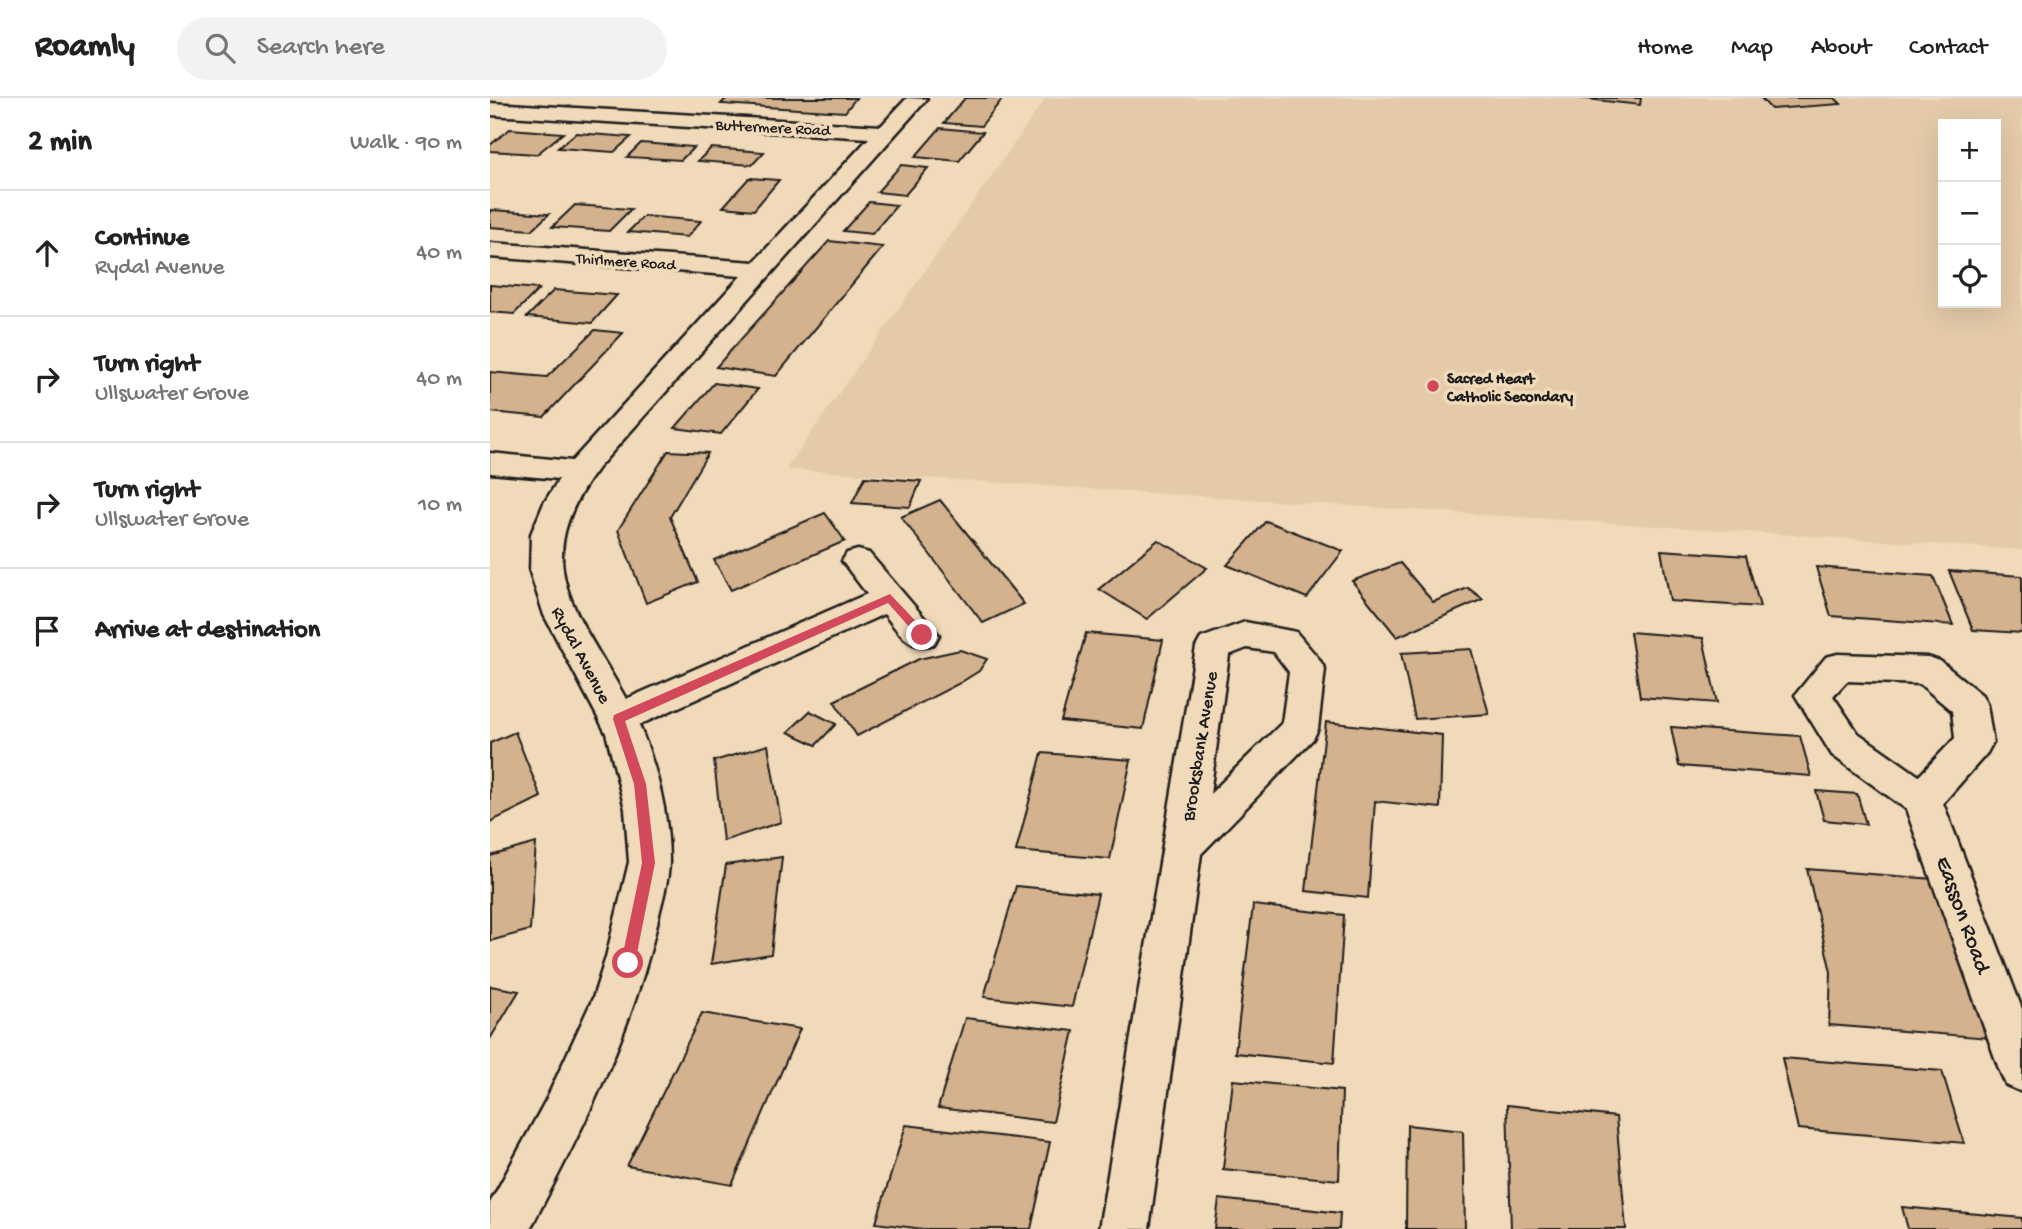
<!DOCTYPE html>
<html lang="en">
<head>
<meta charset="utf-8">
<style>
  :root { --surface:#fff; --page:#f2f2f2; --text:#222; --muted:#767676; --line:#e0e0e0 }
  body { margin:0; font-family:"Gochi Hand",sans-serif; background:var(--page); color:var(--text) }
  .controls { position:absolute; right:21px; top:21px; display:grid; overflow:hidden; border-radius:0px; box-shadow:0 7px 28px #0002 }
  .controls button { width:63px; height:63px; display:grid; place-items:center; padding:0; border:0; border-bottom:2px solid var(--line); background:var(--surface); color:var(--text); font:35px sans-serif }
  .stop { position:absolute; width:21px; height:21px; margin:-16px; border:5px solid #d1495b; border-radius:50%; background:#fff }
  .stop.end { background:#d1495b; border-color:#fff; box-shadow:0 2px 7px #0008 }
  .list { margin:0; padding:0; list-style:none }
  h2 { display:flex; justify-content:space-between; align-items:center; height:91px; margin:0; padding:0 28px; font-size:30px }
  h2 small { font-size:23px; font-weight:400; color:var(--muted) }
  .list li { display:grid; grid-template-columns:46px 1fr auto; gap:21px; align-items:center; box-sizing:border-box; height:126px; padding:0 28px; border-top:2px solid var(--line) }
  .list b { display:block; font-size:26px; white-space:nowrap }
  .list p { margin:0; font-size:23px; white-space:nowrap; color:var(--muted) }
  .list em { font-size:23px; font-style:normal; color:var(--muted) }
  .icon { flex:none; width:38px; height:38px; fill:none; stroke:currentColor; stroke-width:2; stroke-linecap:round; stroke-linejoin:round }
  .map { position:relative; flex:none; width:1532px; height:1131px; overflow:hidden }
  header { display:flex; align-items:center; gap:42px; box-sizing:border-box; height:98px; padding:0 35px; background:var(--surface); border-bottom:2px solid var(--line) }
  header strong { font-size:33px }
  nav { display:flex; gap:38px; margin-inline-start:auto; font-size:24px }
  .search { width:490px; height:63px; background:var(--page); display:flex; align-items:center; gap:18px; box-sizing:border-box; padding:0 24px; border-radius:38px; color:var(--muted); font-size:26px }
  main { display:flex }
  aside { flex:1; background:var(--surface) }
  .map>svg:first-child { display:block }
  .built { fill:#e4caa9; fill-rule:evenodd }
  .building { fill:#d4b28e; stroke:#1c1c1c; stroke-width:2 }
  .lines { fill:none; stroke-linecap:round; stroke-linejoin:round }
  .street-casing { stroke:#1c1c1c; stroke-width:5 }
  .street { fill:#f1dab9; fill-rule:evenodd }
  .route { fill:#d1495b }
  .poi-dot { fill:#d1495b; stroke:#f1dab9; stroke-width:2.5 }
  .labels { text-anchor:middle; stroke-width:7; stroke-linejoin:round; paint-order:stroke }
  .far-street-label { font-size:16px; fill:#1c1c1c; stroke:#f1dab9 }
  .far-poi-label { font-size:16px; font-weight:bold; fill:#1c1c1c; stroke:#f1dab9; text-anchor:start }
  .street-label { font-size:19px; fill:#1c1c1c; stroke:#f1dab9 }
  .near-street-label { font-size:23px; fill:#1c1c1c; stroke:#f1dab9 }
</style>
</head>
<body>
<header>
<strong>Roamly</strong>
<div class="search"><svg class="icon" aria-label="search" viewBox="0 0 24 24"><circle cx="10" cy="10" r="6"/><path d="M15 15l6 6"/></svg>Search here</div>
<nav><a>Home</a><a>Map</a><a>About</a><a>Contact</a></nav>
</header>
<main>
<aside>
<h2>2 min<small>Walk · 90 m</small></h2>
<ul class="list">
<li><svg class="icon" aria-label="ahead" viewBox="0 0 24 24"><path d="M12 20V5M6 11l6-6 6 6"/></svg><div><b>Continue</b><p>Rydal Avenue</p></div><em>40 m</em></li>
<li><svg class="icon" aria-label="right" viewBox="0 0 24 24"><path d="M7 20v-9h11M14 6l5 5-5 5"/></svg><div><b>Turn right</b><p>Ullswater Grove</p></div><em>40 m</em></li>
<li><svg class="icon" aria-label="right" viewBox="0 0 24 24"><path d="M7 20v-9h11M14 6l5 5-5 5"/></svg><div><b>Turn right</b><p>Ullswater Grove</p></div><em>10 m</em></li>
<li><svg class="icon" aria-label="arrive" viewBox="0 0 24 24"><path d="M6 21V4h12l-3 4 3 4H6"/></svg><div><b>Arrive at destination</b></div></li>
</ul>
</aside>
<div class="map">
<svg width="1532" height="1131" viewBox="0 0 1532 1131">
  <rect width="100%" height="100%" fill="#f1dab9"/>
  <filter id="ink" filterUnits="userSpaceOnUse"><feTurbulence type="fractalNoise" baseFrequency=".0143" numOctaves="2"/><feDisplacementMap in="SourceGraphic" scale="14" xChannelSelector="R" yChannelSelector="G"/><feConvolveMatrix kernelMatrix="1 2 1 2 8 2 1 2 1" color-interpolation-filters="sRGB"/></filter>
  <g filter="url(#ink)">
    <path class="built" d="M 556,0 L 1532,0 L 1532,452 L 296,371 ZM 1453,26 L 1506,26 L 1506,205 L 1453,205 Z"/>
    <g class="building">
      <path d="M 237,0 L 366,0 L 355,14 L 231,6 Z"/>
      <path d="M 475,0 L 513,0 L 491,28 L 454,25 Z"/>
      <path d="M 1088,0 L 1151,0 L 1150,7 Z"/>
      <path d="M 1271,0 L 1345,0 L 1351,6 L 1281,11 Z"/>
      <path d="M 450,30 L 493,34 L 469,63 L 425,59 Z"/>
      <path d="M 20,31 L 73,35 L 47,56 L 0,53 L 0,47 Z"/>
      <path d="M 86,35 L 141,39 L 124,54 L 68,50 Z"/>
      <path d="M 151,45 L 204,49 L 191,62 L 137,59 Z"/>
      <path d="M 221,50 L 274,54 L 262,67 L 208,63 Z"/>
      <path d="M 411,67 L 438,70 L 415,97 L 387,94 Z"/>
      <path d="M 259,80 L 289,82 L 264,112 L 233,109 Z"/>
      <path d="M 379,104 L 407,107 L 382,136 L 353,133 Z"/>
      <path d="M 85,107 L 141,111 L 119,133 L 62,129 Z"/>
      <path d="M 0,112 L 1,112 L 59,116 L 42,132 L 0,129 Z"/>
      <path d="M 154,118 L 211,123 L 197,139 L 138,134 Z"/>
      <path d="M 339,143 L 393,149 L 286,278 L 226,269 Z"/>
      <path d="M 0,187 L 49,191 L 24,216 L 0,214 Z"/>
      <path d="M 64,192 L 127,197 L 102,225 L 37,219 Z"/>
      <path d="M 105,232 L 133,235 L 54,319 L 0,314 L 0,274 L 57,279 Z"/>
      <path d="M 224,285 L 268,291 L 231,336 L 185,330 Z"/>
      <path d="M 178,353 L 218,355 L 180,419 L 208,484 L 156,505 L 128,432 Z"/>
      <path d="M 375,379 L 431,383 L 420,409 L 362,405 Z"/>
      <path d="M 450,402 L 534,506 L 493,525 L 411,419 Z"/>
      <path d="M 335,415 L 355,443 L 241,492 L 224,462 Z"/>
      <path d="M 776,423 L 853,453 L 817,500 L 737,467 Z"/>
      <path d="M 668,442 L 717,470 L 657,521 L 609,491 Z"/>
      <path d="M 1171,452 L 1256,458 L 1270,509 L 1180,503 Z"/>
      <path d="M 910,465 L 943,504 L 978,490 L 993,501 L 907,539 L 862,483 Z"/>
      <path d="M 1326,469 L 1443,478 L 1463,527 L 1341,518 Z"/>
      <path d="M 1459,473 L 1532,478 L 1532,535 L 1483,532 Z"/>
      <path d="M 1140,534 L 1213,540 L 1227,605 L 1150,599 Z"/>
      <path d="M 596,535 L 673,542 L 653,631 L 571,623 Z"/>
      <path d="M 981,551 L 999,616 L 925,621 L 911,555 Z"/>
      <path d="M 470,552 L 497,561 L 489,573 L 470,585 L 367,638 L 344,603 L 429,561 Z"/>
      <path d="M 320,613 L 346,626 L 326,647 L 298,634 Z"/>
      <path d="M 836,624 L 952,637 L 950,710 L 885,703 L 878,800 L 816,793 Z"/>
      <path d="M 1181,629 L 1310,638 L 1321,678 L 1189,668 Z"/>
      <path d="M 25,634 L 51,699 L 0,724 L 0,645 Z"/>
      <path d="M 278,647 L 291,724 L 233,743 L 224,663 Z"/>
      <path d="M 552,655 L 641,662 L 620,761 L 526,753 Z"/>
      <path d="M 1326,693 L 1367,696 L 1376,726 L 1334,722 Z"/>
      <path d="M 46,745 L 40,832 L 0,843 L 0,758 Z"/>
      <path d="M 292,759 L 281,856 L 221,866 L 236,767 Z"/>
      <path d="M 1317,771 L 1444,781 L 1499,940 L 1339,927 L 1341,874 Z"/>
      <path d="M 526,788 L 608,796 L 582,909 L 494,899 Z"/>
      <path d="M 763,807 L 854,817 L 844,965 L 745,955 Z"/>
      <path d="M 0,888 L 29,893 L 0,941 Z"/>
      <path d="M 212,915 L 310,931 L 242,1087 L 137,1068 Z"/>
      <path d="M 475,920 L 584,933 L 563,1024 L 448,1010 Z"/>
      <path d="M 1292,960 L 1452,973 L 1474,1045 L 1308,1031 Z"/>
      <path d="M 743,982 L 852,993 L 849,1082 L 733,1071 Z"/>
      <path d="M 1017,1007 L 1126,1019 L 1136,1131 L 1021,1131 Z"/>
      <path d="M 416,1027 L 560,1044 L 541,1131 L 433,1131 L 386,1125 Z"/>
      <path d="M 917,1027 L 973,1033 L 975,1131 L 916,1131 Z"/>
      <path d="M 729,1101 L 850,1115 L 849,1131 L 725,1131 Z"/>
      <path d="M 1412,1109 L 1532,1120 L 1532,1131 L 1418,1131 Z"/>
    </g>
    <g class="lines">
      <g class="street-casing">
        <g id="street">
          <path d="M 417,0 L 437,1 L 108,370 C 35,467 88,513 136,601 L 377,496 L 352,463 L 357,455 L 368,452 L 379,455 L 449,537 L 444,546 C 419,554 409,534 394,516 L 149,627 C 167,669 179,718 179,763 C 179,784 171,805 167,826 C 142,934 92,1033 40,1131 L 0,1131 L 0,1105 L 57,1000 L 103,900 L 116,859 L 139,764 L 135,711 L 116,635 L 54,517 L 40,474 L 41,436 L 54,405 L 69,381 L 0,375 L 0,355 L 82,363 L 251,178 L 0,159 L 0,145 L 264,164 L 379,40 L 0,17 L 0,5 L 391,28 Z"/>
          <path d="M 755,524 L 806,534 L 829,561 L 835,571 L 828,631 L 823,641 L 711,756 L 659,1131 L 609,1131 L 706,549 L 711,540 ZM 757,550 L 784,554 L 799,574 L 792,625 L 720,696 L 739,557 Z"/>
          <path d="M 1348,556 L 1438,559 L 1450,563 L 1492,597 L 1497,607 L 1503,644 L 1497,655 L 1453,705 L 1532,911 L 1532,994 L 1516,987 L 1509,971 L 1416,711 L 1342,657 L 1305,597 L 1336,559 ZM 1357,583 L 1430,586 L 1462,613 L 1465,640 L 1429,678 L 1368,635 L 1343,598 Z"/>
        </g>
      </g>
      <use href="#street" class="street"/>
    </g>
  </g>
  <path class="route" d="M 400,496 L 436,534 L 436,539 L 428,539 L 398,505 L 135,623 L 156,686 L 165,765 L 145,865 L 143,869 L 133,869 L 131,865 L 152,765 L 144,686 L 123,621 L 124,617 Z"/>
  <circle class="poi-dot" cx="943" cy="288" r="7"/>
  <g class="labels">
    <g class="far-street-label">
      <text transform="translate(283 28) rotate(3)" y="6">Buttermere Road</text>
      <text transform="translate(136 162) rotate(4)" y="6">Thirlmere Road</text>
    </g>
    <g class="far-poi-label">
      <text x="957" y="285">Sacred Heart<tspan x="957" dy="18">Catholic Secondary</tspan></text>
    </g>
    <g class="street-label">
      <text transform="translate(93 556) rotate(62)" y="7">Rydal Avenue</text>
      <text transform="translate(708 648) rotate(-81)" y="7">Brooksbank Avenue</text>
    </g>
    <g class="near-street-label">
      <text transform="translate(1475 816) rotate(70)" y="8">Easson Road</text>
    </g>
  </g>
</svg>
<div class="controls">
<button>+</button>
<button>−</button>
<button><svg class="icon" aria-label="locate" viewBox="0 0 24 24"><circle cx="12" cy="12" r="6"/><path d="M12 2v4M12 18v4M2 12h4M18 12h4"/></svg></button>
</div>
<div class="stop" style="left:138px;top:865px"></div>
<div class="stop end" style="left:432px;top:537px"></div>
</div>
</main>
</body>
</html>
